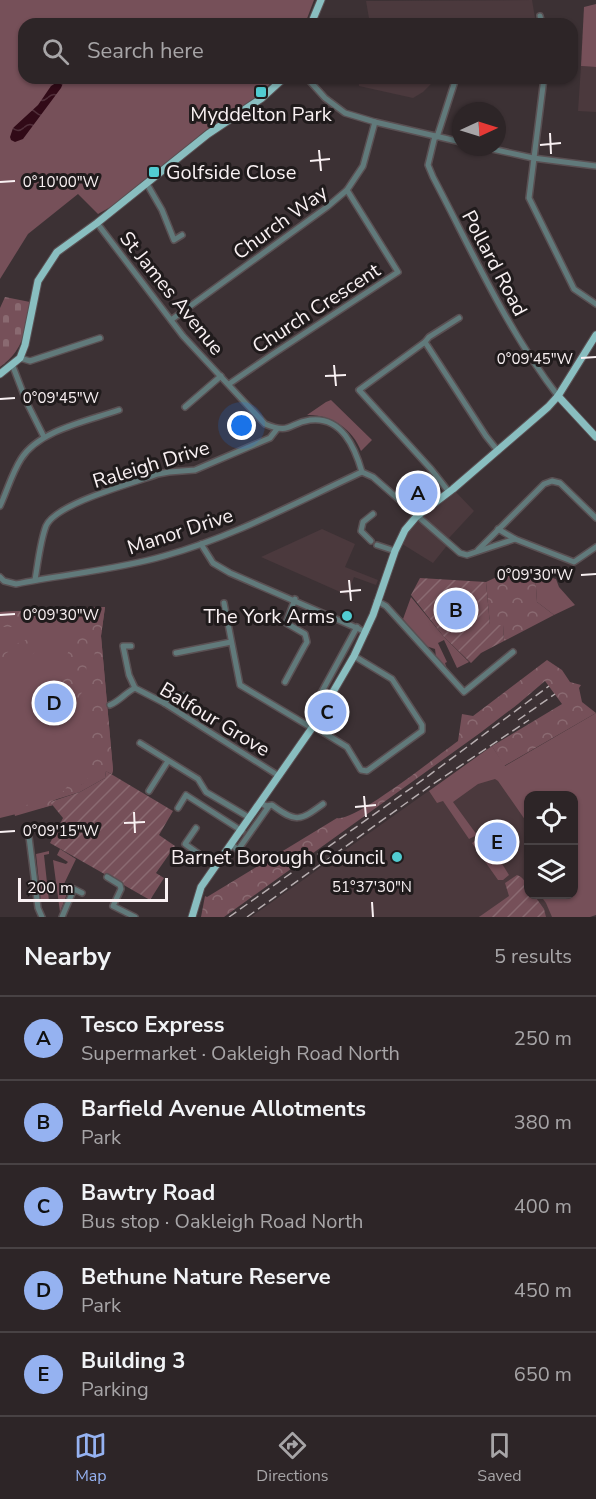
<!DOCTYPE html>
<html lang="en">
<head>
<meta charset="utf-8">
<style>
  :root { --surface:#2d2527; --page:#393133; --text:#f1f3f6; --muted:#a7a5a7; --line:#484244; --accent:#95b2f1 }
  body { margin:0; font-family:"Nunito Sans",sans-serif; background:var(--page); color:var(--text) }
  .controls { position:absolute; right:18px; bottom:18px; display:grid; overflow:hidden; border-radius:12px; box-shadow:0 2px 4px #0004 }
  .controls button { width:54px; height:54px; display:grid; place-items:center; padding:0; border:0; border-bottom:2px solid var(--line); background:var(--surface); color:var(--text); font:30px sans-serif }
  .compass { position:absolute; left:452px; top:102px; width:54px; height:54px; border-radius:50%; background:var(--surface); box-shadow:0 2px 4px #0004; rotate:86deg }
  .scale { position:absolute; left:18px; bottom:15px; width:150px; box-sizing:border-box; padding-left:6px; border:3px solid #f9f1f3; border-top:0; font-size:16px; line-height:21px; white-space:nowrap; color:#f9f1f3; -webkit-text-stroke:4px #201b1c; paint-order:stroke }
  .you { position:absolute; left:242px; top:426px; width:21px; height:21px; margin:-15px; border:4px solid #fff; border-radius:50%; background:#1a73e8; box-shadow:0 0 0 9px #1a73e833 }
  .badge { display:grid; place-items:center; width:39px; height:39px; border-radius:50%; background:var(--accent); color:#111; font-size:20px; font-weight:700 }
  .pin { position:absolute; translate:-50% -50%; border:3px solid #fff; box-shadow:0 2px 6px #0006 }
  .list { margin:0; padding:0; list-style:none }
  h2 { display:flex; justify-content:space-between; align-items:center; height:78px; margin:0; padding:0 24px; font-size:26px }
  h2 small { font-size:20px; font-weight:400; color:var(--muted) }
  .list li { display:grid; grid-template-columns:39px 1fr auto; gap:18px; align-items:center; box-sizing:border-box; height:84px; padding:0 24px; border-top:2px solid var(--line) }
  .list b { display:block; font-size:22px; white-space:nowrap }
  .list p { margin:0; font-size:20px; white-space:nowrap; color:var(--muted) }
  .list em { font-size:20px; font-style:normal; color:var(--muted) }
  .icon { flex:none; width:33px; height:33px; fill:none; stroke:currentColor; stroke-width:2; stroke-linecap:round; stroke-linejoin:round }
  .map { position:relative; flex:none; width:596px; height:917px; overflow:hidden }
  .search { position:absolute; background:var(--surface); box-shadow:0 2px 4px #0004; left:18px; right:18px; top:18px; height:66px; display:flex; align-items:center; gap:15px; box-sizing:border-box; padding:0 21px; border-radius:18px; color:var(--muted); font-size:22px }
  .sheet { height:498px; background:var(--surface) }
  nav { display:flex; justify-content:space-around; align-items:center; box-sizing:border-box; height:84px; border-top:2px solid var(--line); background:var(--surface); font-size:16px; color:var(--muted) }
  nav a { display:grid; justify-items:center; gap:3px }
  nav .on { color:var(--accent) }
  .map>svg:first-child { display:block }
  .built { fill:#4b393d }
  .green { fill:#765059 }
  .forest { fill:url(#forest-crowns) }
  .cemetery { fill:url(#cemetery-stones) }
  .garden { fill:url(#garden-furrows) }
  .water { fill:url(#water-waves) }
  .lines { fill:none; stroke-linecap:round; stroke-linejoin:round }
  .minor-casing { stroke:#5a5053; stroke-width:8 }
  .major-casing { stroke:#5a5053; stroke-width:9 }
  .minor { stroke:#617a7b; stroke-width:5 }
  .major { stroke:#89bec0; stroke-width:7 }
  .rail { stroke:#b7aeb0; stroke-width:1.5; stroke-dasharray:9 4.5; stroke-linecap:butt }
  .ticks { fill:none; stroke:#f9f1f3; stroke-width:2 }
  .poi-dot { fill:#51ccd2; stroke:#201b1c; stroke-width:2 }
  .labels { text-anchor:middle; stroke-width:6; stroke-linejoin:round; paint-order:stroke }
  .poi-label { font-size:20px; fill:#f9f1f3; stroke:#201b1c; text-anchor:end }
  .street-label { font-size:20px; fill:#f9f1f3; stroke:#201b1c }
  .ticks-label { font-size:15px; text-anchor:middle; fill:#f9f1f3; stroke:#201b1c; stroke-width:6; stroke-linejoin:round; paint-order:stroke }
</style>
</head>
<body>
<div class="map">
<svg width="596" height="917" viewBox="0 0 596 917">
  <defs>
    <pattern id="forest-crowns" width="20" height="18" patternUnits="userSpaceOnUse" patternTransform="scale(1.5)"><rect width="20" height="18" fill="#765059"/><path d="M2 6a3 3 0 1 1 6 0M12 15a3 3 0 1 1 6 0" fill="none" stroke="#8a6a71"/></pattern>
    <pattern id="cemetery-stones" width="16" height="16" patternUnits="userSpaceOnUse" patternTransform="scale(1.5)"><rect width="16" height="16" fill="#765059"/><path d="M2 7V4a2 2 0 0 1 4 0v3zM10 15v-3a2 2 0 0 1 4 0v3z" fill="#8a6a71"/></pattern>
    <pattern id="garden-furrows" width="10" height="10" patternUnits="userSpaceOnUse" patternTransform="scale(1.5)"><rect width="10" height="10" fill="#765059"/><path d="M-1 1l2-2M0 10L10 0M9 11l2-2" fill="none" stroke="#8a6a71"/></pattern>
    <pattern id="water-waves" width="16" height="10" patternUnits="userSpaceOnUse" patternTransform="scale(1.5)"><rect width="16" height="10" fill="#310a17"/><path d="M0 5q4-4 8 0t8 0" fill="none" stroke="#502e39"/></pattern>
  </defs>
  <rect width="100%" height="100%" fill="#3c3134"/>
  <g class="built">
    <path d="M 532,0 L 535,18 L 511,24 L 370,24 L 366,1 Z"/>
    <path d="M 581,66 L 596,67 L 596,112 L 578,111 Z"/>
    <path d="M 358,78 L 437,78 L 423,92 L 413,98 L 359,86 Z"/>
    <path d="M 453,489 L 474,511 L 449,538 L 449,543 L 433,563 L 399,542 L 405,530 Z"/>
    <path d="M 322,529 L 355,544 L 345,567 L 378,580 L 376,585 L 354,577 L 347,595 L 261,557 Z"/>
    <path d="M 492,746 L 528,804 L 528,894 L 557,895 L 546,902 L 553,917 L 251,917 Z"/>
  </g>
  <g class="green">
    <path d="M 0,0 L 314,0 L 305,24 L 24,24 L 24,78 L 276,78 L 258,96 L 206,130 L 123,200 L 98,214 L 78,194 L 28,234 L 0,279 Z"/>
    <path d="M 596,4 L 596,67 L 581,66 L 584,7 Z"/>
    <path d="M 331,400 L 372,440 L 361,451 C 353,429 330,414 307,415 L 326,402 Z"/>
    <path d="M 535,573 L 556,579 L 559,587 L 575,605 L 554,615 L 537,602 Z"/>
    <path d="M 411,597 L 444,637 L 469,662 L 457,668 L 444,640 L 438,643 L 447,662 L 445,663 L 447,669 L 436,657 L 435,649 L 426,646 L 403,619 Z"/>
    <path d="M 105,607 L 101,636 L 113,770 L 112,774 L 106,771 L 51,802 L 53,805 L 0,818 L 0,612 Z"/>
    <path d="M 596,713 L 596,915 L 590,917 L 552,917 L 546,903 L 540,895 L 549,895 L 553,897 L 557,895 L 574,894 L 574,884 L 576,882 L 574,879 L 574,796 L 528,796 L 528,824 L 498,781 L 495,779 L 478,784 L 453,802 L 477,835 L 469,839 L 443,801 L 437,803 L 429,791 L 492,746 L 505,766 Z"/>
    <path d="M 479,838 L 495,861 L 499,859 L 509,875 L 503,880 L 498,880 L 472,843 Z"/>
    <path d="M 60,849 L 76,859 L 63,886 L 68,891 L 60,912 L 53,860 L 66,864 L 68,862 L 57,855 Z"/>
    <path d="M 49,851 L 49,854 L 44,855 L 49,901 L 41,902 L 36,854 Z"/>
  </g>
  <g class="forest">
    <path d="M 518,567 L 535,573 L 537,602 L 554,615 L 504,641 L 503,625 L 490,625 L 486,582 Z"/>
    <path d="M 105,607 L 101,636 L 113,770 L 112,774 L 106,771 L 105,778 L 80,792 L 51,801 L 53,805 L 15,816 L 13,808 C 27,804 61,801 68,785 L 74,782 L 81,785 C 85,782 88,779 90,774 C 94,762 92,723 87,713 L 90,706 L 95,649 L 91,620 L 89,618 L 84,619 L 77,623 L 62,619 L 50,622 L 40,622 L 25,627 L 0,627 L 0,612 Z"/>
    <path d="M 81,629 L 85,629 C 93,648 83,693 76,711 L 71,713 L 60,703 L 60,700 L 56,693 L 61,675 L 58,666 L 66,657 L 70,648 L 77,642 Z"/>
    <path d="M 30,638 L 36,641 L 37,649 L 33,654 L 21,659 L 12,651 C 2,652 5,659 0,663 L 0,641 L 10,640 L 16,644 Z"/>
    <path d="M 547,660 L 562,670 L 570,682 L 581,685 L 579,688 L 582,702 L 596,713 L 504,766 L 492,746 L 562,704 L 545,681 L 518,704 L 480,733 L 224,917 L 201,917 L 205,896 L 207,897 L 337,818 C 355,822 438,755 458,741 L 462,714 L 473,716 Z"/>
  </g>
  <path class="cemetery" d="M 5,297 L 30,302 C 24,331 26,348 0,367 L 0,308 Z"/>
  <g class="garden">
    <path d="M 420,578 L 486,582 L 490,625 L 503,625 L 504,641 L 481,653 L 471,663 L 444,637 L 411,595 Z"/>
    <path d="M 106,771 L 173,811 L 159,835 L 175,846 L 156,873 L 164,878 L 150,900 L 50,843 L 63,818 L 50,802 L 80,792 L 105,778 Z"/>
    <path d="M 517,875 C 525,878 528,886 528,894 L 534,895 L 544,909 L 546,917 L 479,917 L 509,896 L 505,883 Z"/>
  </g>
  <path class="water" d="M 62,79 L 64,81 L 61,88 L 23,139 L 15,142 L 11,140 L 10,137 L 13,128 L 38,105 L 51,86 Z"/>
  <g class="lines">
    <g class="minor-casing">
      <g id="minor">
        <path d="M 540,16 L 542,24"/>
        <path d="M 307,78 L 325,98 L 345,113 L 375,122 L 461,142"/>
        <path d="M 544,78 L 529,198 L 574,289 L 596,304"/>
        <path d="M 435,136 L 428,165 L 433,177 C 472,251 507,330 558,396"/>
        <path d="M 437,137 L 456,78"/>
        <path d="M 483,147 L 533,158 L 596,166"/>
        <path d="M 147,184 L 162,210 L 174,240 L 182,235"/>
        <path d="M 97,223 L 183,336 L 265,424 C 291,435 288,423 310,420 C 342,416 355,448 362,472 L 373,477 L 460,553 L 467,555 L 515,539 L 574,562 L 596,547"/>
        <path d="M 171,320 L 327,207 L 347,190 L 363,166 L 375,122"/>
        <path d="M 425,342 L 429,337 L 459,318"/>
        <path d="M 20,358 L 30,361 L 100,338"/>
        <path d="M 12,364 L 27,403 L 44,437"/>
        <path d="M 229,384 L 270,356 L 398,272 L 347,190"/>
        <path d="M 185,407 L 221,376"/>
        <path d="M 449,492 L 431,469 L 359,390 L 425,342 L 486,436 L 498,451"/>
        <path d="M 0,506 C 7,491 12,473 21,459 C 39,430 88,421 119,410"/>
        <path d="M 498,529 L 515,539"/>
        <path d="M 371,541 L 361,531 L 363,522 L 373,514"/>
        <path d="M 201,544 L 213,563 L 230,573 L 366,632"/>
        <path d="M 377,545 L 395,551"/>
        <path d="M 478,550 L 544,484 L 552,481 L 560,483 L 596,518"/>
        <path d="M 0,577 L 4,581 L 16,584 C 65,574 116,570 164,556 C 233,537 297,502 362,472"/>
        <path d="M 35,580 C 38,563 40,542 46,526 C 56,503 134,483 158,474 L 169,472 L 195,470 L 270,438 L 277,429"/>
        <path d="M 377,601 L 386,606 L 464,692 L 513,652"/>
        <path d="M 224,603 L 240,685 L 312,728"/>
        <path d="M 131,646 L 123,646 L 129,675 L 135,688 L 164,703 L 279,776"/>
        <path d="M 176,653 L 231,642"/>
        <path d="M 285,682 L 304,647 L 307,642 L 305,634 L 286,623 L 295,599"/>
        <path d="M 328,701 L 320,695 L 357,627"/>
        <path d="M 164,703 L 170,696 L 177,697 L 187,695"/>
        <path d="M 110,705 C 120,701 125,693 135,688"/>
        <path d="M 313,726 L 347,747 L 361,770 L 367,771 L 422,731 L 422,725 L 392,679 L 354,656"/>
        <path d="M 140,743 L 198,779 L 206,792 L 250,818"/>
        <path d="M 149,791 L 168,761"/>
        <path d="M 261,803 L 266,806 L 272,805 C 296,823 300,821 323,804"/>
        <path d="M 178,808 L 186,795 L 242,831"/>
        <path d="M 196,828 L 185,844 L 216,866"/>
        <path d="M 29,837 L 38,908 L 42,917"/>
        <path d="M 232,845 L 238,850 L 269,806"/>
        <path d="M 107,877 L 120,885 L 121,889 L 113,906 L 135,917"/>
        <path d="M 62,917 L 74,889 L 82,893"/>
      </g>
    </g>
    <g class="major-casing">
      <g id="major">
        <path d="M 311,24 L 321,0"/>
        <path d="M 0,374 L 20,358 L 25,345 L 38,281 L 57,252 L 97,223 L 208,134 L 262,98 L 284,78"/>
        <path d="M 558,396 L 596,437"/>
        <path d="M 192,917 L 201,887 L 312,728 L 354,656 L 373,615 L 395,551 L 405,530 L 416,517 L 453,489 L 548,407 L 558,396 L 596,335"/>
      </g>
    </g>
    <use href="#minor" class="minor"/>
    <use href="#major" class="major"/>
    <g class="rail">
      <path d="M 518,720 L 555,694"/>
      <path d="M 229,917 L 424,779 L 549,686"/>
      <path d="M 247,917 L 430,786 L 529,720"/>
    </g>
  </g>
  <path class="ticks" d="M 550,133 L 551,154M 540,145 L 561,143M 319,150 L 321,171M 310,161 L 330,159M 0,182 L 15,181M 581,358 L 596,357M 334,365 L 336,386M 325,376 L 346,375M 0,399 L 15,398M 581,575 L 596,574M 349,580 L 351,601M 340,592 L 361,590M 0,615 L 15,614M 364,796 L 366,817M 355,807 L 376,805M 134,812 L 135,833M 124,823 L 145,822M 0,832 L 15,831M 372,902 L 373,917"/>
  <g class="poi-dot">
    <rect x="255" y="86" width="12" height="12" rx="3"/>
    <rect x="148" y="166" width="12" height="12" rx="3"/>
    <circle cx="347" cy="616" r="6"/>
    <circle cx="397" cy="857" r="6"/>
  </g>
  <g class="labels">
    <g class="poi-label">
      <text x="261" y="121" text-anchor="middle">Myddelton Park</text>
      <text x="166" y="179" text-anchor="start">Golfside Close</text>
      <text x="335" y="623">The York Arms</text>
      <text x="385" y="864">Barnet Borough Council</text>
    </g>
    <g class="street-label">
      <text transform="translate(280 222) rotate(-36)" y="7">Church Way</text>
      <text transform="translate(495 263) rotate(62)" y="7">Pollard Road</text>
      <text transform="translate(172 293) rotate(51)" y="7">St James Avenue</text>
      <text transform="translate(316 308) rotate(-33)" y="7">Church Crescent</text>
      <text transform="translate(151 464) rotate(-17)" y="7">Raleigh Drive</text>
      <text transform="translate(180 531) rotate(-18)" y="7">Manor Drive</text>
      <text transform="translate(215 719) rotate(31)" y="7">Balfour Grove</text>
    </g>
  </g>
  <g class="ticks-label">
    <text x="61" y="187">0°10'00"W</text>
    <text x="535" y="364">0°09'45"W</text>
    <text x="61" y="403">0°09'45"W</text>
    <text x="535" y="580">0°09'30"W</text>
    <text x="61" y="620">0°09'30"W</text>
    <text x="61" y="836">0°09'15"W</text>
    <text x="372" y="892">51°37'30"N</text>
  </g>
</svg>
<div class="controls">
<button><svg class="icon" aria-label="locate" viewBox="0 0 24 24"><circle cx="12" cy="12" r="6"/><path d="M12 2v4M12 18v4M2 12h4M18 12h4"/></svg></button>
<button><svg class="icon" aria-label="layers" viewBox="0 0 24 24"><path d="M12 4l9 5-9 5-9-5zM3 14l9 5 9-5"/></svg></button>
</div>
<svg class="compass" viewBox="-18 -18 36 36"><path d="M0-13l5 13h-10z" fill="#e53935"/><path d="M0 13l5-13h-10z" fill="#a7a5a7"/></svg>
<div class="scale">200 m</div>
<div class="you"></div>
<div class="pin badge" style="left:418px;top:493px">A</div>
<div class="pin badge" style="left:456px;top:610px">B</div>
<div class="pin badge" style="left:327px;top:712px">C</div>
<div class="pin badge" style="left:54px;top:703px">D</div>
<div class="pin badge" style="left:497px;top:842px">E</div>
<div class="search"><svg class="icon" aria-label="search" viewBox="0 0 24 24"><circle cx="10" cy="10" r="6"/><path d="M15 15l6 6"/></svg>Search here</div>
</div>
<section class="sheet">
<h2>Nearby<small>5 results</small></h2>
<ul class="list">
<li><span class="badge">A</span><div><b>Tesco Express</b><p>Supermarket · Oakleigh Road North</p></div><em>250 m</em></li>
<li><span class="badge">B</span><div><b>Barfield Avenue Allotments</b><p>Park</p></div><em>380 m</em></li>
<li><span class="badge">C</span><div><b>Bawtry Road</b><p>Bus stop · Oakleigh Road North</p></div><em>400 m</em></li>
<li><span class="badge">D</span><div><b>Bethune Nature Reserve</b><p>Park</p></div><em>450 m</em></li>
<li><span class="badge">E</span><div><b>Building 3</b><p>Parking</p></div><em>650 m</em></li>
</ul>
</section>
<nav>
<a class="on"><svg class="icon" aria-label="map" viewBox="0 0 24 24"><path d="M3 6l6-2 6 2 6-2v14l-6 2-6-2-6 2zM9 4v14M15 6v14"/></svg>Map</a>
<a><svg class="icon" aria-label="directions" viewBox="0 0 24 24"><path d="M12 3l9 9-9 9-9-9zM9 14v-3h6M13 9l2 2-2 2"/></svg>Directions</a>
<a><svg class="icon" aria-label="saved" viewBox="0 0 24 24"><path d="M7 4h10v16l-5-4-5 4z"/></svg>Saved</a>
</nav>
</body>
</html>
